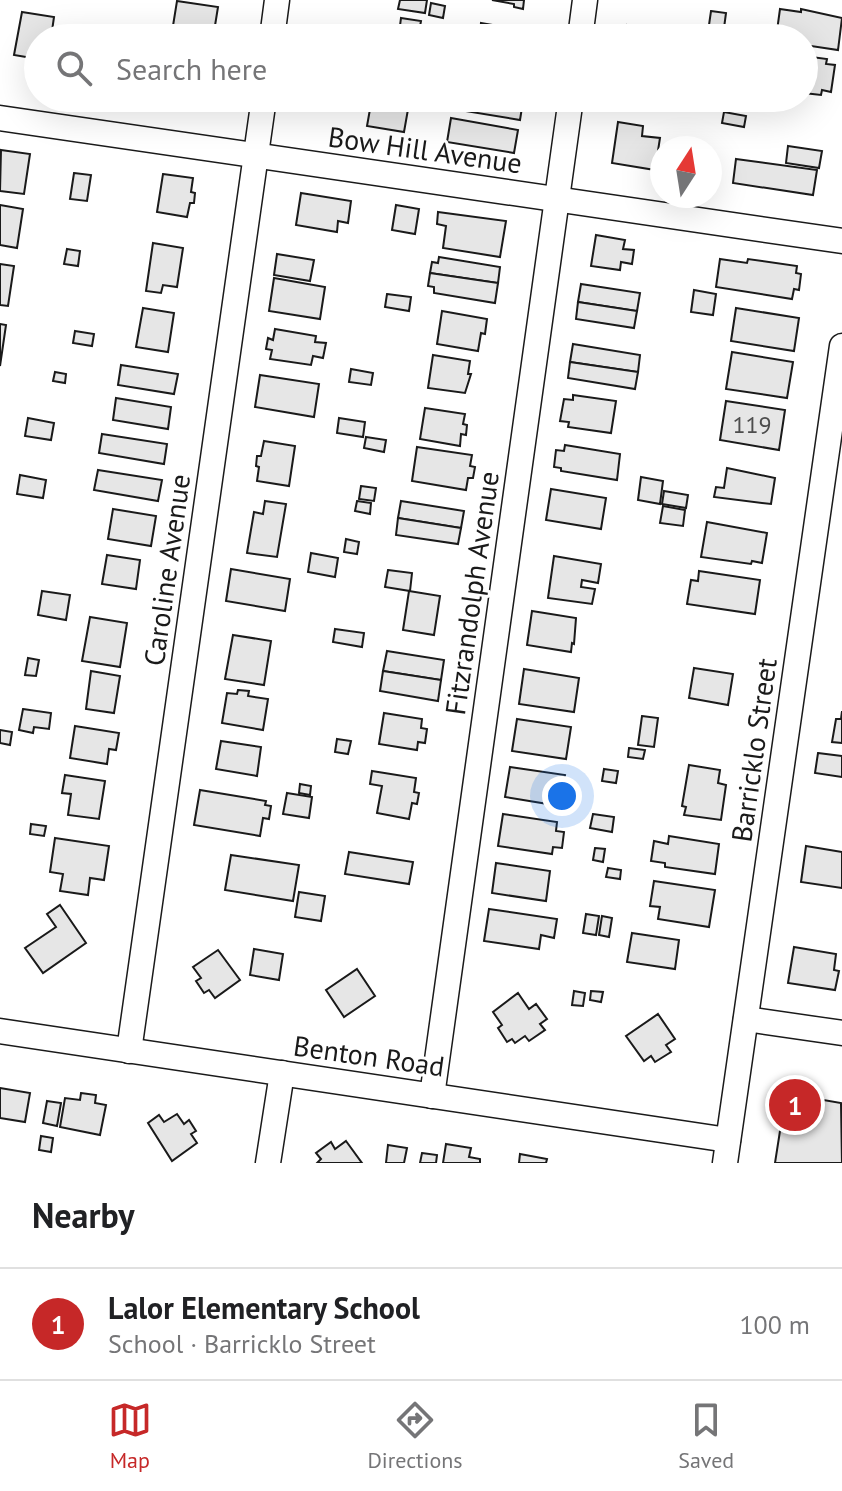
<!DOCTYPE html>
<html lang="en">
<head>
<meta charset="utf-8">
<style>
  :root { --surface:#fff; --page:#f2f2f2; --text:#202124; --muted:#757577; --line:#e0e0e0; --accent:#c62828 }
  body { margin:0; font-family:"PT Sans",sans-serif; background:var(--page); color:var(--text) }
  .compass { position:absolute; left:650px; top:136px; width:72px; height:72px; border-radius:50%; background:var(--surface); box-shadow:0 8px 32px #0002; rotate:12deg }
  .you { position:absolute; left:562px; top:796px; width:28px; height:28px; margin:-20px; border:6px solid #fff; border-radius:50%; background:#1a73e8; box-shadow:0 0 0 12px #1a73e833 }
  .badge { display:grid; place-items:center; width:52px; height:52px; border-radius:50%; background:var(--accent); color:#fff; font-size:26px; font-weight:700 }
  .pin { position:absolute; translate:-50% -50%; border:4px solid #fff; box-shadow:0 2px 8px #0006 }
  .list { margin:0; padding:0; list-style:none }
  h2 { display:flex; justify-content:space-between; align-items:center; height:104px; margin:0; padding:0 32px; font-size:34px }
  h2 small { font-size:26px; font-weight:400; color:var(--muted) }
  .list li { display:grid; grid-template-columns:52px 1fr auto; gap:24px; align-items:center; box-sizing:border-box; height:112px; padding:0 32px; border-top:2px solid var(--line) }
  .list b { display:block; font-size:30px; white-space:nowrap }
  .list p { margin:0; font-size:26px; white-space:nowrap; color:var(--muted) }
  .list em { font-size:26px; font-style:normal; color:var(--muted) }
  .icon { flex:none; width:44px; height:44px; fill:none; stroke:currentColor; stroke-width:2; stroke-linecap:round; stroke-linejoin:round }
  .map { position:relative; flex:none; width:842px; height:1163px; overflow:hidden }
  .search { position:absolute; background:var(--surface); box-shadow:0 8px 32px #0002; left:24px; right:24px; top:24px; height:88px; display:flex; align-items:center; gap:20px; box-sizing:border-box; padding:0 28px; border-radius:44px; color:var(--muted); font-size:30px }
  .sheet { height:216px; background:var(--surface) }
  nav { display:flex; justify-content:space-around; align-items:center; box-sizing:border-box; height:112px; border-top:2px solid var(--line); background:var(--surface); font-size:22px; color:var(--muted) }
  nav a { display:grid; justify-items:center; gap:4px }
  nav .on { color:var(--accent) }
  .map>svg:first-child { display:block }
  .building { fill:#e6e6e6; stroke:#1a1a1a; stroke-width:2 }
  .lines { fill:none; stroke-linecap:round; stroke-linejoin:round }
  .minor-casing { stroke:#1a1a1a; stroke-width:27 }
  .minor { stroke:#fff; stroke-width:24 }
  .labels { text-anchor:middle; stroke-width:6; stroke-linejoin:round; paint-order:stroke }
  .number-label { font-size:24px; fill:#4d4d4d }
  .street-label { font-size:28px; fill:#1a1a1a; stroke:#fff }
</style>
</head>
<body>
<div class="map">
<svg width="842" height="1163" viewBox="0 0 842 1163">
  <rect width="100%" height="100%" fill="#fff"/>
  <g class="building">
    <path d="M 400,0 L 427,0 L 425,13 L 398,9 Z"/>
    <path d="M 492,0 L 524,0 L 523,9 L 514,7 L 514,4 Z"/>
    <path d="M 177,1 L 218,7 L 213,38 L 172,32 Z"/>
    <path d="M 431,3 L 445,6 L 443,18 L 429,15 Z"/>
    <path d="M 780,9 L 801,12 L 801,9 L 842,18 L 838,50 L 804,45 L 804,38 L 776,38 Z"/>
    <path d="M 711,11 L 726,13 L 724,28 L 709,25 Z"/>
    <path d="M 22,12 L 54,17 L 51,38 L 38,38 L 38,59 L 14,55 Z"/>
    <path d="M 401,18 L 421,21 L 418,37 L 399,34 Z"/>
    <path d="M 481,23 L 521,30 L 519,38 L 479,38 Z"/>
    <path d="M 627,25 L 671,32 L 670,38 L 618,38 L 619,31 L 626,32 Z"/>
    <path d="M 325,31 L 361,37 L 361,38 L 323,38 Z"/>
    <path d="M 804,56 L 827,59 L 826,64 L 835,65 L 831,92 L 822,90 L 821,95 L 804,93 Z"/>
    <path d="M 372,98 L 410,98 L 404,132 L 367,126 Z"/>
    <path d="M 455,98 L 504,98 L 523,101 L 520,120 L 453,109 Z"/>
    <path d="M 620,98 L 661,98 L 659,110 L 619,104 Z"/>
    <path d="M 724,112 L 746,116 L 744,127 L 722,123 Z"/>
    <path d="M 451,118 L 518,130 L 514,153 L 447,142 Z"/>
    <path d="M 618,122 L 643,126 L 642,136 L 660,138 L 655,170 L 612,163 Z"/>
    <path d="M 788,146 L 822,151 L 819,168 L 786,163 Z"/>
    <path d="M 1,150 L 30,154 L 24,194 L 0,191 Z"/>
    <path d="M 736,159 L 817,170 L 813,195 L 733,183 Z"/>
    <path d="M 74,173 L 91,175 L 87,201 L 70,199 Z"/>
    <path d="M 163,174 L 193,178 L 191,192 L 195,193 L 194,203 L 190,203 L 187,217 L 157,212 Z"/>
    <path d="M 301,193 L 351,201 L 348,223 L 338,221 L 337,232 L 296,225 Z"/>
    <path d="M 0,205 L 23,209 L 17,248 L 0,245 Z"/>
    <path d="M 396,205 L 419,209 L 415,234 L 392,230 Z"/>
    <path d="M 438,212 L 506,221 L 500,257 L 443,248 L 446,226 L 437,224 Z"/>
    <path d="M 596,235 L 625,240 L 623,249 L 634,250 L 632,264 L 621,262 L 620,270 L 591,266 Z"/>
    <path d="M 153,243 L 183,248 L 177,287 L 163,285 L 161,293 L 146,291 Z"/>
    <path d="M 67,249 L 80,251 L 78,266 L 64,264 Z"/>
    <path d="M 277,254 L 314,260 L 310,281 L 274,275 Z"/>
    <path d="M 439,257 L 500,267 L 498,283 L 430,273 L 432,262 L 438,263 Z"/>
    <path d="M 720,259 L 747,263 L 748,259 L 797,266 L 796,273 L 801,274 L 799,290 L 794,289 L 792,299 L 716,287 Z"/>
    <path d="M 0,264 L 14,266 L 8,306 L 0,305 Z"/>
    <path d="M 430,273 L 498,283 L 495,303 L 434,293 L 434,287 L 428,286 Z"/>
    <path d="M 274,278 L 325,287 L 320,319 L 269,311 Z"/>
    <path d="M 581,284 L 640,293 L 637,311 L 578,302 Z"/>
    <path d="M 694,290 L 716,294 L 713,315 L 691,312 Z"/>
    <path d="M 387,294 L 411,297 L 409,311 L 385,307 Z"/>
    <path d="M 578,302 L 637,311 L 634,328 L 576,319 Z"/>
    <path d="M 143,308 L 174,313 L 168,352 L 136,347 Z"/>
    <path d="M 736,308 L 799,318 L 794,351 L 731,341 Z"/>
    <path d="M 442,311 L 487,319 L 485,334 L 481,333 L 478,351 L 437,344 Z"/>
    <path d="M 0,324 L 6,325 L 0,366 Z"/>
    <path d="M 275,329 L 316,336 L 315,342 L 326,343 L 323,358 L 313,356 L 311,365 L 270,359 L 272,350 L 266,349 L 268,338 L 273,340 Z"/>
    <path d="M 75,331 L 94,334 L 92,346 L 73,343 Z"/>
    <path d="M 573,344 L 640,355 L 638,372 L 570,362 Z"/>
    <path d="M 732,352 L 793,362 L 787,398 L 726,389 Z"/>
    <path d="M 433,355 L 470,361 L 468,374 L 471,374 L 465,393 L 428,388 Z"/>
    <path d="M 570,362 L 638,372 L 635,389 L 568,378 Z"/>
    <path d="M 121,365 L 178,374 L 174,394 L 118,385 Z"/>
    <path d="M 351,369 L 373,373 L 371,385 L 349,382 Z"/>
    <path d="M 55,372 L 66,374 L 65,383 L 53,381 Z"/>
    <path d="M 260,375 L 319,384 L 314,417 L 255,407 Z"/>
    <path d="M 573,395 L 616,401 L 611,433 L 568,427 L 569,422 L 560,421 L 564,399 L 573,400 Z"/>
    <path d="M 116,398 L 171,407 L 168,429 L 113,420 Z"/>
    <path d="M 726,401 L 785,410 L 779,450 L 720,440 Z"/>
    <path d="M 425,408 L 465,414 L 463,424 L 467,425 L 466,435 L 461,434 L 460,446 L 420,439 Z"/>
    <path d="M 28,418 L 54,423 L 51,440 L 25,436 Z"/>
    <path d="M 339,418 L 365,422 L 363,437 L 337,433 Z"/>
    <path d="M 102,434 L 167,444 L 164,464 L 99,453 Z"/>
    <path d="M 366,437 L 386,440 L 384,452 L 364,448 Z"/>
    <path d="M 264,441 L 295,446 L 289,486 L 257,481 L 259,467 L 256,466 L 257,456 L 261,456 Z"/>
    <path d="M 565,445 L 620,454 L 617,480 L 561,471 L 561,468 L 554,467 L 556,450 L 564,451 Z"/>
    <path d="M 417,447 L 472,455 L 470,466 L 475,467 L 473,478 L 468,478 L 466,490 L 412,481 Z"/>
    <path d="M 727,468 L 775,478 L 771,504 L 714,497 L 716,487 L 724,488 Z"/>
    <path d="M 98,470 L 162,480 L 158,501 L 94,490 Z"/>
    <path d="M 20,475 L 46,480 L 43,498 L 17,494 Z"/>
    <path d="M 641,477 L 663,481 L 660,504 L 638,500 Z"/>
    <path d="M 361,486 L 376,488 L 374,501 L 359,499 Z"/>
    <path d="M 551,489 L 606,498 L 601,529 L 546,520 Z"/>
    <path d="M 664,491 L 688,495 L 686,508 L 662,504 Z"/>
    <path d="M 265,501 L 286,504 L 277,557 L 247,553 L 254,512 L 263,514 Z"/>
    <path d="M 357,501 L 371,503 L 370,514 L 355,511 Z"/>
    <path d="M 401,501 L 464,511 L 461,528 L 398,518 Z"/>
    <path d="M 663,506 L 685,510 L 683,526 L 660,523 Z"/>
    <path d="M 113,509 L 156,516 L 151,546 L 108,539 Z"/>
    <path d="M 398,518 L 461,528 L 458,544 L 396,535 Z"/>
    <path d="M 707,522 L 767,533 L 762,563 L 752,561 L 751,564 L 701,557 Z"/>
    <path d="M 346,539 L 359,542 L 357,554 L 344,552 Z"/>
    <path d="M 311,553 L 338,558 L 335,577 L 308,572 Z"/>
    <path d="M 107,555 L 140,560 L 136,589 L 102,584 Z"/>
    <path d="M 554,556 L 601,564 L 598,583 L 582,580 L 581,587 L 595,589 L 592,604 L 548,598 Z"/>
    <path d="M 231,569 L 290,579 L 285,611 L 226,601 Z"/>
    <path d="M 388,570 L 412,573 L 410,591 L 385,587 Z"/>
    <path d="M 699,571 L 760,580 L 755,614 L 687,604 L 691,580 L 698,581 Z"/>
    <path d="M 42,591 L 70,595 L 66,620 L 38,615 Z"/>
    <path d="M 409,591 L 440,596 L 434,635 L 403,630 Z"/>
    <path d="M 532,611 L 576,618 L 574,644 L 572,643 L 571,652 L 527,645 Z"/>
    <path d="M 90,617 L 127,623 L 120,667 L 82,661 Z"/>
    <path d="M 335,629 L 364,633 L 362,647 L 333,642 Z"/>
    <path d="M 233,635 L 271,641 L 264,685 L 225,679 Z"/>
    <path d="M 387,651 L 444,660 L 441,680 L 383,671 Z"/>
    <path d="M 28,658 L 39,660 L 36,676 L 25,675 Z"/>
    <path d="M 694,668 L 733,674 L 728,705 L 689,698 Z"/>
    <path d="M 524,669 L 579,678 L 574,712 L 519,704 Z"/>
    <path d="M 91,671 L 120,676 L 114,713 L 86,709 Z"/>
    <path d="M 383,671 L 441,680 L 438,701 L 380,691 Z"/>
    <path d="M 238,690 L 249,691 L 248,696 L 268,699 L 263,730 L 222,723 L 227,693 L 237,694 Z"/>
    <path d="M 23,709 L 51,713 L 49,729 L 34,727 L 33,733 L 19,730 Z"/>
    <path d="M 842,711 L 842,743 L 832,742 L 836,719 L 841,719 Z"/>
    <path d="M 384,713 L 422,719 L 421,728 L 427,729 L 425,743 L 418,742 L 417,750 L 379,744 Z"/>
    <path d="M 642,716 L 658,718 L 654,747 L 638,745 Z"/>
    <path d="M 517,719 L 571,727 L 566,759 L 512,751 Z"/>
    <path d="M 75,726 L 119,733 L 116,750 L 109,749 L 107,764 L 70,758 Z"/>
    <path d="M 0,730 L 12,732 L 10,745 L 0,743 Z"/>
    <path d="M 337,739 L 351,741 L 348,754 L 335,752 Z"/>
    <path d="M 221,741 L 261,747 L 257,776 L 216,769 Z"/>
    <path d="M 629,748 L 645,750 L 643,759 L 628,757 Z"/>
    <path d="M 818,753 L 842,756 L 842,777 L 815,773 Z"/>
    <path d="M 689,765 L 720,770 L 718,783 L 726,785 L 721,820 L 684,815 L 686,807 L 682,806 Z"/>
    <path d="M 510,767 L 565,775 L 560,806 L 505,797 Z"/>
    <path d="M 604,769 L 618,771 L 616,783 L 602,781 Z"/>
    <path d="M 372,771 L 416,778 L 414,792 L 419,793 L 417,804 L 412,803 L 409,819 L 377,813 L 382,786 L 370,784 Z"/>
    <path d="M 65,775 L 105,781 L 99,819 L 68,815 L 71,794 L 62,793 Z"/>
    <path d="M 300,784 L 311,786 L 310,795 L 299,793 Z"/>
    <path d="M 200,790 L 266,801 L 265,805 L 271,806 L 269,819 L 263,818 L 260,836 L 194,825 Z"/>
    <path d="M 287,793 L 312,797 L 309,818 L 283,814 Z"/>
    <path d="M 503,814 L 557,822 L 556,831 L 564,832 L 562,848 L 553,847 L 552,854 L 498,846 Z"/>
    <path d="M 593,814 L 614,817 L 612,832 L 590,828 Z"/>
    <path d="M 31,824 L 46,826 L 44,836 L 30,834 Z"/>
    <path d="M 669,836 L 719,844 L 715,874 L 665,867 L 665,863 L 651,861 L 654,841 L 668,844 Z"/>
    <path d="M 55,838 L 109,846 L 104,880 L 90,878 L 88,895 L 60,891 L 63,874 L 50,872 Z"/>
    <path d="M 806,846 L 842,852 L 842,888 L 801,882 Z"/>
    <path d="M 595,848 L 605,849 L 603,862 L 593,860 Z"/>
    <path d="M 349,852 L 413,862 L 409,884 L 345,874 Z"/>
    <path d="M 231,855 L 299,865 L 293,901 L 225,890 Z"/>
    <path d="M 496,863 L 550,871 L 546,901 L 492,893 Z"/>
    <path d="M 608,868 L 621,870 L 620,879 L 606,877 Z"/>
    <path d="M 654,881 L 715,890 L 709,927 L 658,919 L 660,907 L 650,906 Z"/>
    <path d="M 299,892 L 325,896 L 321,921 L 295,917 Z"/>
    <path d="M 60,905 L 86,943 L 43,973 L 25,948 L 56,927 L 47,914 Z"/>
    <path d="M 489,909 L 557,919 L 554,938 L 541,935 L 539,949 L 484,941 Z"/>
    <path d="M 586,914 L 599,916 L 596,935 L 583,933 Z"/>
    <path d="M 602,916 L 612,918 L 609,937 L 599,935 Z"/>
    <path d="M 632,933 L 679,940 L 675,969 L 627,962 Z"/>
    <path d="M 794,947 L 836,954 L 834,970 L 839,971 L 835,990 L 788,983 Z"/>
    <path d="M 254,949 L 283,954 L 279,980 L 250,975 Z"/>
    <path d="M 218,950 L 240,980 L 215,998 L 209,990 L 204,993 L 196,981 L 201,978 L 193,967 Z"/>
    <path d="M 357,969 L 375,996 L 344,1017 L 326,990 Z"/>
    <path d="M 574,991 L 585,993 L 583,1006 L 572,1005 Z"/>
    <path d="M 591,991 L 603,992 L 601,1002 L 590,1000 Z"/>
    <path d="M 518,993 L 529,1009 L 536,1004 L 547,1019 L 540,1024 L 545,1030 L 529,1041 L 525,1036 L 515,1043 L 512,1039 L 507,1042 L 498,1028 L 502,1025 L 493,1012 Z"/>
    <path d="M 658,1014 L 675,1039 L 666,1045 L 671,1052 L 655,1062 L 651,1056 L 644,1061 L 626,1036 Z"/>
    <path d="M 0,1088 L 30,1093 L 25,1122 L 0,1118 Z"/>
    <path d="M 81,1093 L 96,1095 L 95,1103 L 106,1105 L 100,1135 L 60,1127 L 65,1098 L 80,1100 Z"/>
    <path d="M 812,1098 L 841,1103 L 842,1163 L 775,1163 L 785,1099 L 812,1103 Z"/>
    <path d="M 47,1101 L 61,1103 L 57,1126 L 43,1123 Z"/>
    <path d="M 177,1114 L 184,1124 L 189,1120 L 196,1131 L 191,1134 L 197,1143 L 172,1161 L 148,1123 L 159,1115 L 164,1122 Z"/>
    <path d="M 41,1136 L 53,1138 L 51,1152 L 39,1150 Z"/>
    <path d="M 346,1141 L 362,1163 L 317,1163 L 321,1159 L 316,1153 L 331,1142 L 335,1149 Z"/>
    <path d="M 446,1144 L 471,1148 L 469,1157 L 480,1159 L 480,1163 L 443,1163 Z"/>
    <path d="M 388,1145 L 407,1148 L 404,1163 L 386,1163 Z"/>
    <path d="M 422,1153 L 437,1155 L 436,1163 L 420,1163 Z"/>
    <path d="M 520,1154 L 547,1159 L 546,1163 L 519,1163 Z"/>
  </g>
  <g class="lines">
    <g class="minor-casing">
      <g id="minor">
        <path d="M 272,38 L 277,0"/>
        <path d="M 580,38 L 585,0"/>
        <path d="M 0,118 L 842,241"/>
        <path d="M 746,1019 L 842,1033"/>
        <path d="M 0,1031 L 728,1140"/>
        <path d="M 129,1051 L 264,98"/>
        <path d="M 432,1096 L 571,98"/>
        <path d="M 268,1163 L 282,1073"/>
        <path d="M 725,1163 L 842,346"/>
      </g>
    </g>
    <use href="#minor" class="minor"/>
  </g>
  <g class="labels">
    <g class="number-label">
      <text x="752" y="433">119</text>
    </g>
    <g class="street-label">
      <text transform="translate(425 150) rotate(8)" y="10">Bow Hill Avenue</text>
      <text transform="translate(167 570) rotate(-82)" y="10">Caroline Avenue</text>
      <text transform="translate(472 593) rotate(-82)" y="10">Fitzrandolph Avenue</text>
      <text transform="translate(754 750) rotate(-82)" y="10">Barricklo Street</text>
      <text transform="translate(369 1056) rotate(8)" y="10">Benton Road</text>
    </g>
  </g>
</svg>
<svg class="compass" viewBox="-18 -18 36 36"><path d="M0-13l5 13h-10z" fill="#e53935"/><path d="M0 13l5-13h-10z" fill="#757577"/></svg>
<div class="you"></div>
<div class="pin badge" style="left:795px;top:1105px">1</div>
<div class="search"><svg class="icon" aria-label="search" viewBox="0 0 24 24"><circle cx="10" cy="10" r="6"/><path d="M15 15l6 6"/></svg>Search here</div>
</div>
<section class="sheet">
<h2>Nearby<small></small></h2>
<ul class="list">
<li><span class="badge">1</span><div><b>Lalor Elementary School</b><p>School · Barricklo Street</p></div><em>100 m</em></li>
</ul>
</section>
<nav>
<a class="on"><svg class="icon" aria-label="map" viewBox="0 0 24 24"><path d="M3 6l6-2 6 2 6-2v14l-6 2-6-2-6 2zM9 4v14M15 6v14"/></svg>Map</a>
<a><svg class="icon" aria-label="directions" viewBox="0 0 24 24"><path d="M12 3l9 9-9 9-9-9zM9 14v-3h6M13 9l2 2-2 2"/></svg>Directions</a>
<a><svg class="icon" aria-label="saved" viewBox="0 0 24 24"><path d="M7 4h10v16l-5-4-5 4z"/></svg>Saved</a>
</nav>
</body>
</html>
